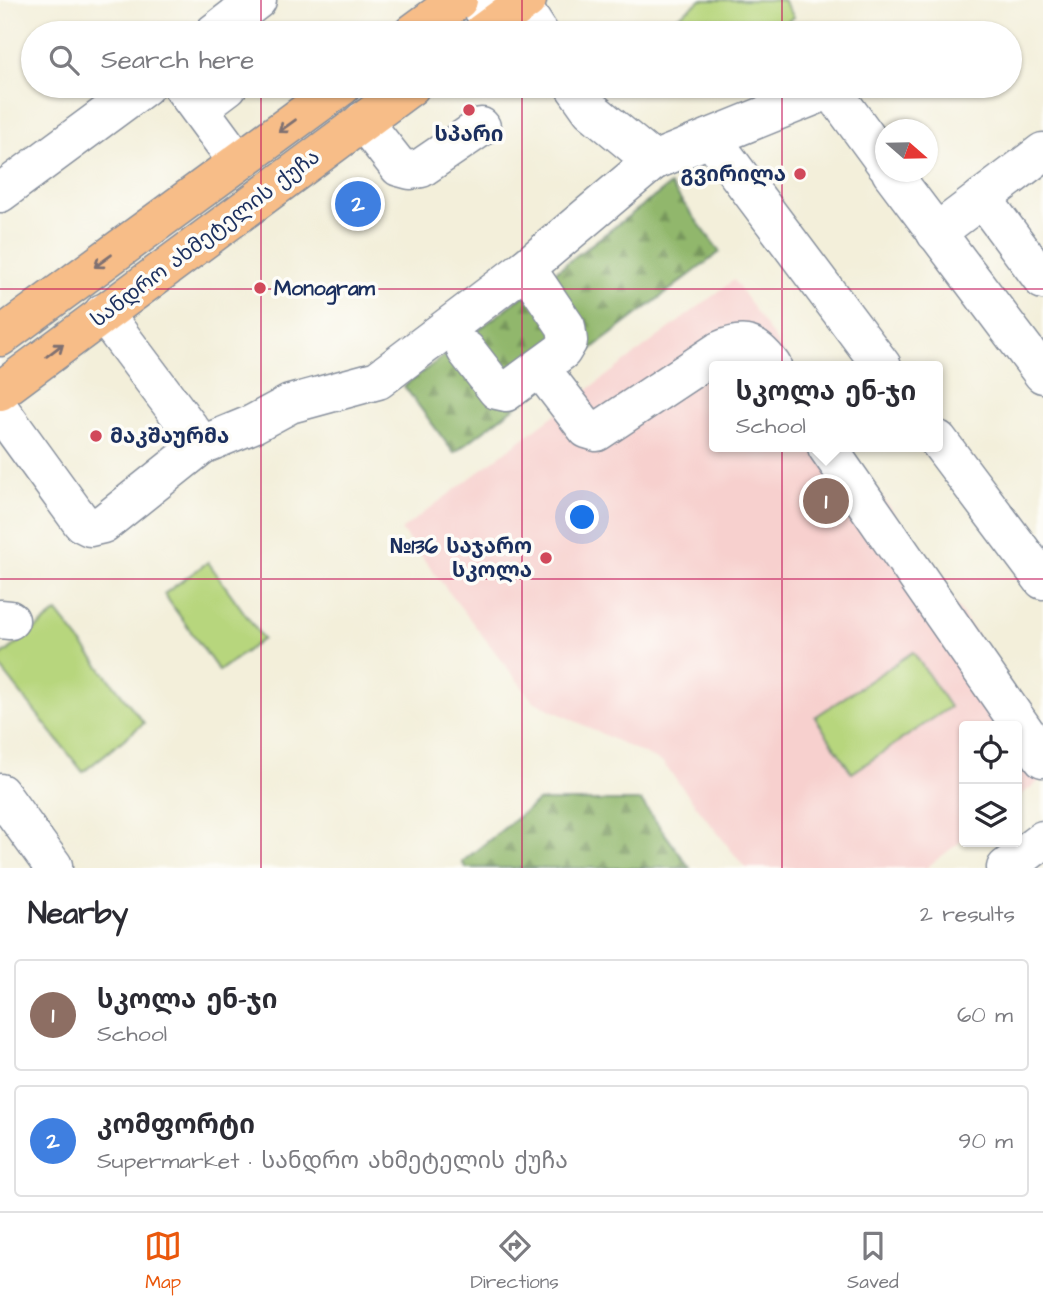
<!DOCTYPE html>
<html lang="en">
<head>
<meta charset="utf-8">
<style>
  :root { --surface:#fff; --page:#f7f7f7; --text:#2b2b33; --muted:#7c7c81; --line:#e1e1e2; --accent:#ea580c }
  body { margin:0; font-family:"Architects Daughter","Noto Sans Georgian",sans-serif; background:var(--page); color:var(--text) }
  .controls { position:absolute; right:21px; bottom:21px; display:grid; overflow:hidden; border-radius:7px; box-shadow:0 2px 5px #0004 }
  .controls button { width:63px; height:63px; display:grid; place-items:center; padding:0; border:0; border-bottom:2px solid var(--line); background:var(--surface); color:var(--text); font:35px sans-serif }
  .compass { position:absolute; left:875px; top:119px; width:63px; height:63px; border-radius:50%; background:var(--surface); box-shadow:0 2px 5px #0004; rotate:110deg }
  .you { position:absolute; left:583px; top:518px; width:24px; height:24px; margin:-18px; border:5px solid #fff; border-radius:50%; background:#1a73e8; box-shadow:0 0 0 10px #1a73e833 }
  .badge { display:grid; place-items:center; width:46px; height:46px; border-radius:50%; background:var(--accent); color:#fff; font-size:23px; font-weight:700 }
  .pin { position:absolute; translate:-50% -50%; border:4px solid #fff; box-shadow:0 2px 7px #0006 }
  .popup { position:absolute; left:709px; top:361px; width:234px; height:91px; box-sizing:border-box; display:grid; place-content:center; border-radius:7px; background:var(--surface); filter:drop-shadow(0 2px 5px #0005); font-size:23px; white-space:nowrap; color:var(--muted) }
  .popup b { font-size:26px; color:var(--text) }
  .popup::after { content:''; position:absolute; left:50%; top:100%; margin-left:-14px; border:14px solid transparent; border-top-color:var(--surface) }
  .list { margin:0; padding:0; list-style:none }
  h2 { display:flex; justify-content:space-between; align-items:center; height:91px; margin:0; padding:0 28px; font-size:30px }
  h2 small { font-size:23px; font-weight:400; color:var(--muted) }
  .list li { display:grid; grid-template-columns:46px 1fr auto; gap:21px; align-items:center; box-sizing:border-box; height:112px; margin:0 14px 14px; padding:0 14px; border:2px solid var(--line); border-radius:7px }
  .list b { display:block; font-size:26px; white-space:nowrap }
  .list p { margin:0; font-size:23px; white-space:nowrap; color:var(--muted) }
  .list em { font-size:23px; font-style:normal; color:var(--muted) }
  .icon { flex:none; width:38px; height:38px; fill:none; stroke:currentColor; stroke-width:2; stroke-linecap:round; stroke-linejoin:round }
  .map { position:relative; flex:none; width:1043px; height:868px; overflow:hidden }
  .search { position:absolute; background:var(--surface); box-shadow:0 2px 5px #0004; left:21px; right:21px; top:21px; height:77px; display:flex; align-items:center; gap:18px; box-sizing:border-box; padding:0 24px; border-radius:38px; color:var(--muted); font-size:26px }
  .sheet { height:343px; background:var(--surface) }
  nav { display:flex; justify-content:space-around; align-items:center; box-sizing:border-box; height:98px; border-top:2px solid var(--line); background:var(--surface); font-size:19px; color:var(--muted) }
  nav a { display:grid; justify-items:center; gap:4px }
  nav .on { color:var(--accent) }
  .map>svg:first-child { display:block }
  .built { fill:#f7d0ce }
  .forest { fill:url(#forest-firs); stroke:#567365; stroke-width:2 }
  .pitch { fill:#b7d67d; stroke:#69826e; stroke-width:2 }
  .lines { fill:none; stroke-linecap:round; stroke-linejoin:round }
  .minor-casing { stroke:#878f9c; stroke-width:41 }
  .major-casing { stroke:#878f9c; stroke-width:41 }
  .minor { stroke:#fff; stroke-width:38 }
  .major { stroke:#f7bd88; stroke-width:38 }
  .oneway { stroke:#7e6f71 }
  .grid { fill:none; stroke:#c2185b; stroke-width:2; stroke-opacity:0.55 }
  .poi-dot { fill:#d1495b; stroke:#fdfcf7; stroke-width:2.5 }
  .labels { text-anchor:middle; stroke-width:7; stroke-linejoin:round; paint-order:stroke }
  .poi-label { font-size:21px; font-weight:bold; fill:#1b2f5e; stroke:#fdfcf7; text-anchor:end }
  .street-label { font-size:21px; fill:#1b2f5e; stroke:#fdfcf7 }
</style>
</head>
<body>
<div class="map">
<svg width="1043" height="868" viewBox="0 0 1043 868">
  <defs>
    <pattern id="forest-firs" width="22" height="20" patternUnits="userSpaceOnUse" patternTransform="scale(1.75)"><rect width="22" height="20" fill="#91b76c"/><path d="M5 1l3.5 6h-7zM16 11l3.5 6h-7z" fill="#76955c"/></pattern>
  </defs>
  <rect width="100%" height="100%" fill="#fdfcf7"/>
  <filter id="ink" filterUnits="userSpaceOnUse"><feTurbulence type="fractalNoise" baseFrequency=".0143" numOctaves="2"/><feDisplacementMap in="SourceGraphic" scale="14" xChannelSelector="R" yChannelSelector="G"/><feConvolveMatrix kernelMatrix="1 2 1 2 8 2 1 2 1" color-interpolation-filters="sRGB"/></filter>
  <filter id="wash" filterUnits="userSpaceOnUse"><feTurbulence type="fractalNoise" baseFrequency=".00686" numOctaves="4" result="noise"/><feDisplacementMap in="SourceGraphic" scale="28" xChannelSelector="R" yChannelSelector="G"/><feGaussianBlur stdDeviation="1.57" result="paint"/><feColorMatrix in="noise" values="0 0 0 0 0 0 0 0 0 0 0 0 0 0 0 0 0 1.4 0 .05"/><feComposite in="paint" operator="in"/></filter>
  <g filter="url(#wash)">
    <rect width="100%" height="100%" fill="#f3efda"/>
    <path class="built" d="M 734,280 L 793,366 L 714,366 L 714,447 L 848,447 L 1043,733 L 1043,778 L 1017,798 L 1017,726 L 964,726 L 964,839 L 926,868 L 745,868 L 663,763 L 533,701 L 401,530 Z"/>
    <g class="forest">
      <path d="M 670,185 L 720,252 L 454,453 L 404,386 Z"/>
      <path d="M 538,801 L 641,801 L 690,868 L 466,868 L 462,862 Z"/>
    </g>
    <g class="pitch">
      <path d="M 701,0 L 783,0 L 794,17 L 771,33 L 662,33 L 659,30 Z"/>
      <path d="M 208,562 L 263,639 L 219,671 L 164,594 Z"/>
      <path d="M 57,612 L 144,723 L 83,772 L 0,667 L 0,657 Z"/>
      <path d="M 913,652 L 950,707 L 852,773 L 815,717 Z"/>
    </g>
  </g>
  <g filter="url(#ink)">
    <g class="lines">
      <g class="minor-casing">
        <g id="minor">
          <path d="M 476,0 L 495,24"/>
          <path d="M 521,5 L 539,33"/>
          <path d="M 214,33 L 257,0"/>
          <path d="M 182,86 L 238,162"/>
          <path d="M 574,86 L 591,110 L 653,161 L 831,89 L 886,164"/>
          <path d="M 199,108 L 228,86"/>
          <path d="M 363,121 L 399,167 L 410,170 L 421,168 L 481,127"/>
          <path d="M 711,138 L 882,366"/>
          <path d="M 891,172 L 1043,374"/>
          <path d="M 0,193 L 145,86"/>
          <path d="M 982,198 L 1043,280"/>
          <path d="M 936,233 L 1043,152"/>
          <path d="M 103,313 L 202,445"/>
          <path d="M 466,350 L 497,390 L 506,392 L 562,351 L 568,341 L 566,327 L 526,268"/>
          <path d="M 540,368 L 587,429 L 597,432 L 719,351 C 744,339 755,343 772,366"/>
          <path d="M 0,410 L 82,523 L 90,527 L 103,524 L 202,445 L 253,424 L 290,404 L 378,380 L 526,268 L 653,161"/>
          <path d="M 938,440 L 1043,580"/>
          <path d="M 827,447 L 1043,758"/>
          <path d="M 0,619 L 10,620"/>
          <path d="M 0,793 L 53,866 L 51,868"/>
          <path d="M 1006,868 L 1043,840"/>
        </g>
      </g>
      <g class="major-casing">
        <g id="major">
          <path d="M 413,33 L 458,0"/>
          <path d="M 482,33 L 527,0"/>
          <path d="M 0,337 L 342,86"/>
          <path d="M 0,391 L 411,86"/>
        </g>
      </g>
      <use href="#minor" class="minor"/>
      <use href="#major" class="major"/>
    </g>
    <defs><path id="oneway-shaft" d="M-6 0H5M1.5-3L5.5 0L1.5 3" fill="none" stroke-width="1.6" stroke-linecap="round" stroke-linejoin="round" transform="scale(1.75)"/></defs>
    <g class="oneway">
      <use href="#oneway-shaft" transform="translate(287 126) rotate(144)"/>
      <use href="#oneway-shaft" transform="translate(103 261) rotate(144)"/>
      <use href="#oneway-shaft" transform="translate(55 350) rotate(-37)"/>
    </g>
  </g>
  <path class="grid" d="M 261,0 L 261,33M 522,0 L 522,33M 782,0 L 782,33M 261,86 L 261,868M 522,86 L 522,868M 782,86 L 782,868M 0,289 L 1043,289M 0,579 L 1043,579"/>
  <g class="poi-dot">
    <circle cx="469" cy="110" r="7"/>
    <circle cx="800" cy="174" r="7"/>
    <circle cx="260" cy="288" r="7"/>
    <circle cx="96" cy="436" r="7"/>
    <circle cx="546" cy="558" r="7"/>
  </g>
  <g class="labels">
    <g class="poi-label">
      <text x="469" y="141" text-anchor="middle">სპარი</text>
      <text x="786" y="181">გვირილა</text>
      <text x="274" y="295" text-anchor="start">Monogram</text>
      <text x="110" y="443" text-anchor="start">მაკშაურმა</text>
      <text x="532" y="553">№136 საჯარო<tspan x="532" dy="24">სკოლა</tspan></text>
    </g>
    <g class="street-label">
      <text transform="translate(205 238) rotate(-37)" y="7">სანდრო ახმეტელის ქუჩა</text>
    </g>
  </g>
</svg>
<div class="controls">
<button><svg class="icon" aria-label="locate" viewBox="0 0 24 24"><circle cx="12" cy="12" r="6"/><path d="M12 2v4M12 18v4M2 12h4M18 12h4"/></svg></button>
<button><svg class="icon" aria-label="layers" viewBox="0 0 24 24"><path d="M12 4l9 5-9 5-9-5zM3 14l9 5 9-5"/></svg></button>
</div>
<svg class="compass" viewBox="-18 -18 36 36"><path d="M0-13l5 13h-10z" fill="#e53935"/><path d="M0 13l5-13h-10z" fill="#7c7c81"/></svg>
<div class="you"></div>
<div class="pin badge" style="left:826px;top:501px;background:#8d6e63">1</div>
<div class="popup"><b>სკოლა ენ-ჯი</b>School</div>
<div class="pin badge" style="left:358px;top:204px;background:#3f7fe0">2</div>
<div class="search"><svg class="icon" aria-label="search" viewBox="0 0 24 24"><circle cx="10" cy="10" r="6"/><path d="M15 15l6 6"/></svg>Search here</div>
</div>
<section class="sheet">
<h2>Nearby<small>2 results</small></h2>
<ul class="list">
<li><span class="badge" style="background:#8d6e63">1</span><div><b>სკოლა ენ-ჯი</b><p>School</p></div><em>60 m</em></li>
<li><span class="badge" style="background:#3f7fe0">2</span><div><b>კომფორტი</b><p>Supermarket · სანდრო ახმეტელის ქუჩა</p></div><em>90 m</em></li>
</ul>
</section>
<nav>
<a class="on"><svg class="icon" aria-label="map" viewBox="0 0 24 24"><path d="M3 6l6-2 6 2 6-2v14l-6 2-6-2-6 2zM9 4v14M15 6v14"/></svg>Map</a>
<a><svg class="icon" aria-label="directions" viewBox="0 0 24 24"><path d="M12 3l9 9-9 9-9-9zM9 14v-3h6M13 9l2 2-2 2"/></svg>Directions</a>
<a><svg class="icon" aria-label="saved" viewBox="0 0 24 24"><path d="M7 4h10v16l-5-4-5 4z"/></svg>Saved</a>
</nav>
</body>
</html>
